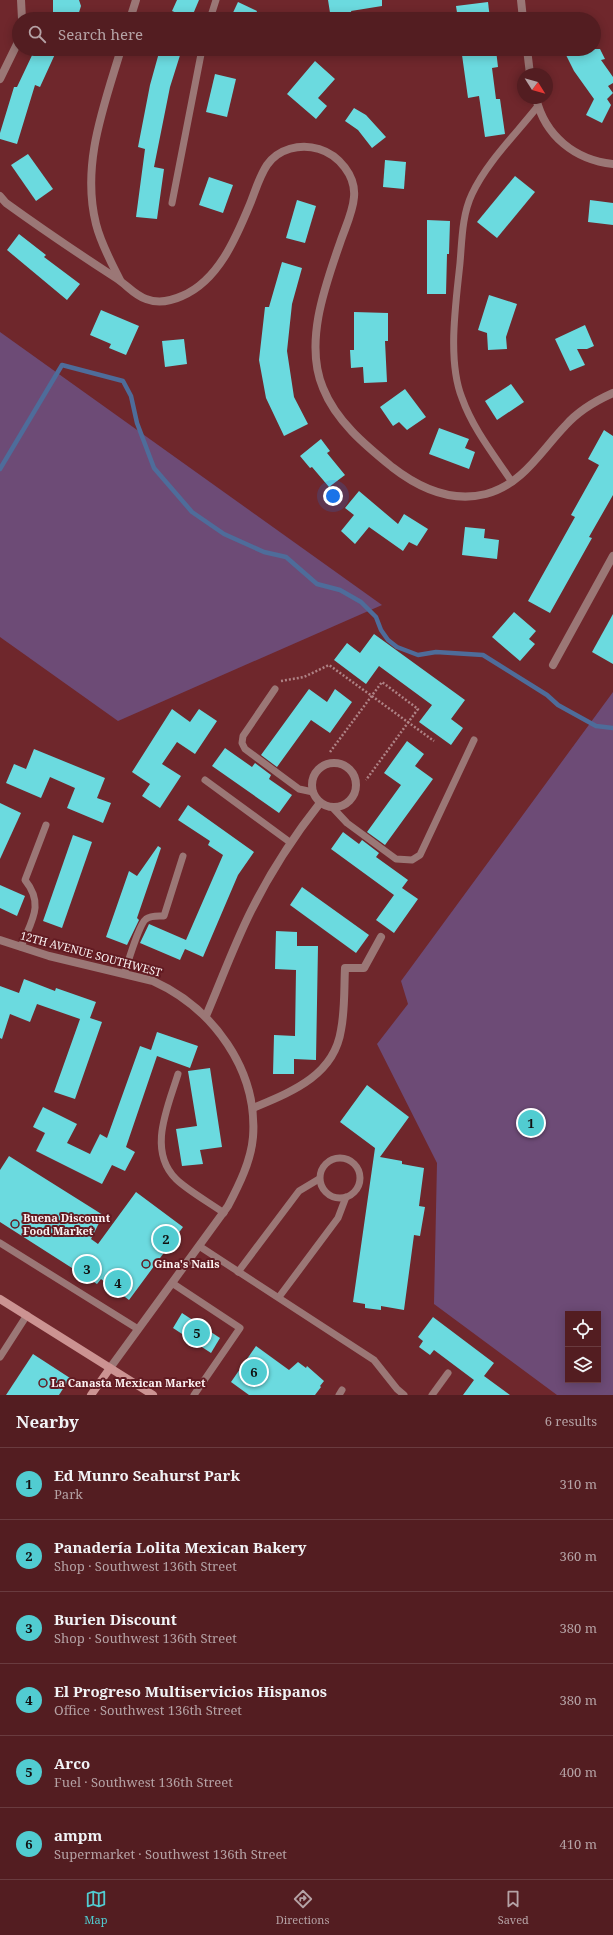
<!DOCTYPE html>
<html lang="en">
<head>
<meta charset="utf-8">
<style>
  :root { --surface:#531d21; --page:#59262a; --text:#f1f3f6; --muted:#b5a2a5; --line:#693b3f; --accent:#51ccd1 }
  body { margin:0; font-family:"Noto Serif",serif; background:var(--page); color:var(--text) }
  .controls { position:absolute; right:12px; bottom:12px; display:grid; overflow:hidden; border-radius:0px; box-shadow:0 2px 10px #0003 }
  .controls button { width:36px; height:36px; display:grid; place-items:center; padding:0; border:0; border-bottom:1px solid var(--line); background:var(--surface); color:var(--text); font:20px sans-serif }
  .compass { position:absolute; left:517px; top:68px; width:36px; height:36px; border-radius:50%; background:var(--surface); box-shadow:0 2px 10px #0003; rotate:127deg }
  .you { position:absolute; left:333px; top:496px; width:14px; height:14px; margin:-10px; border:3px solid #fff; border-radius:50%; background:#1a73e8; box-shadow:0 0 0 6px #1a73e833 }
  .badge { display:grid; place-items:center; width:26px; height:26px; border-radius:50%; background:var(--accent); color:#111; font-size:13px; font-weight:700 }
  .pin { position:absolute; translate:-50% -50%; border:2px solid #fff; box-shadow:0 1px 4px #0006 }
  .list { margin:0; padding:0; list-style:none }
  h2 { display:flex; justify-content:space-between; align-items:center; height:52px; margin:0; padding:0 16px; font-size:17px }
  h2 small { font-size:13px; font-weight:400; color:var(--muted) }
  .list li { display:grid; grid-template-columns:26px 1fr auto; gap:12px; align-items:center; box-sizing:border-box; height:72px; padding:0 16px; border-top:1px solid var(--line) }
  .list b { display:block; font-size:15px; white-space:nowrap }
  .list p { margin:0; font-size:13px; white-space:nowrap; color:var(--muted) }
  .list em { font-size:13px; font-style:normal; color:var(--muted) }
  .icon { flex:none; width:22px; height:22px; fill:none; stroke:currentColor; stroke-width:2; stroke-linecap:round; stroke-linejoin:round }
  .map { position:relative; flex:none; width:613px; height:1395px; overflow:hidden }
  .search { position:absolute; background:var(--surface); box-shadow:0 2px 10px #0003; left:12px; right:12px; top:12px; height:44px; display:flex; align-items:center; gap:10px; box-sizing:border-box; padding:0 14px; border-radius:22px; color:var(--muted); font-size:15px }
  .sheet { height:484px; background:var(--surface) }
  nav { display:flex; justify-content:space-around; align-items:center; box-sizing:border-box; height:56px; border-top:1px solid var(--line); background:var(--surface); font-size:11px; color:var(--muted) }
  nav a { display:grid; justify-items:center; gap:2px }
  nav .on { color:var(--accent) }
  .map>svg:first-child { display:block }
  .green { fill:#6d4b76; fill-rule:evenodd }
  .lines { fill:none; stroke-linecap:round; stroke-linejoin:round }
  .stream { stroke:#4e6c9a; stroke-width:4.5 }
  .building { fill:#6bdadf }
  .path { stroke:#ae8285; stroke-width:2.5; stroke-dasharray:2 2; stroke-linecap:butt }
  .lane { stroke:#9b7776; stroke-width:7 }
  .street { stroke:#9b7776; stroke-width:8 }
  .secondary { stroke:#cc9392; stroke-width:8 }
  .poi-dot { fill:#51ccd1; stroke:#621b22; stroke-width:1.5 }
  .labels { text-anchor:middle; stroke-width:4; stroke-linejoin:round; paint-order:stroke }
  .street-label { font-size:11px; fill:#fcf2f2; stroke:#621b22 }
  .poi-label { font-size:11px; font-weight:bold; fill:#fcf2f2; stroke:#621b22; text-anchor:start }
</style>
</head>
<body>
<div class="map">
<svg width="613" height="1395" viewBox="0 0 613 1395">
  <rect width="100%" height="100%" fill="#6f272c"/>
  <g class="green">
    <path d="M 0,332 L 382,605 L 118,721 L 0,637 Z"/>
    <path d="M 613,692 L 613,1395 L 557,1395 L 434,1304 L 437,1163 L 377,1044 L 408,1004 L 401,981 ZM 568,1314 L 598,1314 L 598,1380 L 568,1380 Z"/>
  </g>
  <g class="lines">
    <path class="stream" d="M 0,469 L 62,365 L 123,381 L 131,396 L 137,423 L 154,468 L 192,512 L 224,534 L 264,552 L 286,557 L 317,584 L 340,590 L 361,602 L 376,617 L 381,630 L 388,640 L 397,647 L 418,655 L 436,652 L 483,655 L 547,695 L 558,705 L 596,726 L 613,728"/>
  </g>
  <g class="building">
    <path d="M 53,0 L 79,0 L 81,6 L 77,19 L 53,19 Z"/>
    <path d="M 177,0 L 199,0 L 191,19 L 172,11 Z"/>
    <path d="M 328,0 L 382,0 L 382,6 L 351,11 L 353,19 L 331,19 Z"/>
    <path d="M 238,2 L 257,11 L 254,19 L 230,19 Z"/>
    <path d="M 488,2 L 490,19 L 458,19 L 456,6 Z"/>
    <path d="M 35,49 L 49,49 L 56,52 L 40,87 L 35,85 L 17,144 L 0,139 L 0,133 L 14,87 L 17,87 Z"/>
    <path d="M 160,49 L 182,49 L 170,87 L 154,167 L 164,169 L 157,219 L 136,217 L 145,149 L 138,147 L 150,85 Z"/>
    <path d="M 563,49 L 600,49 L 605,59 L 601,60 L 613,77 L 613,83 L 608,86 L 613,93 L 607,99 L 611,105 L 602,123 L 586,115 L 594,99 L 574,71 Z"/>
    <path d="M 496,50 L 498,67 L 492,68 L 496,99 L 500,99 L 505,134 L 485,137 L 479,96 L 468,98 L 462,55 Z"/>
    <path d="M 315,61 L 335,79 L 318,98 L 327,106 L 316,119 L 287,94 Z"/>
    <path d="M 215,74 L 236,79 L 227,117 L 206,112 Z"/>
    <path d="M 354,108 L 366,115 L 386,137 L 372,148 L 358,130 L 345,121 Z"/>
    <path d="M 28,154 L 53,189 L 36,201 L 11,165 Z"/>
    <path d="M 385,160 L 406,162 L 404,189 L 383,187 Z"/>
    <path d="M 515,176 L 535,192 L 497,238 L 477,222 Z"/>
    <path d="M 209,177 L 233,185 L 223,213 L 199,205 Z"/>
    <path d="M 297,200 L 316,206 L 305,243 L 286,238 Z"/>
    <path d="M 590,200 L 613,203 L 613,225 L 588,222 Z"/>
    <path d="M 427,220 L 450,221 L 449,254 L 447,254 L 446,294 L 427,294 Z"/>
    <path d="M 19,234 L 46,255 L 44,257 L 80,284 L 67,300 L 7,250 Z"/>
    <path d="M 282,262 L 302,268 L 292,304 L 287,351 L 294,397 L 308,424 L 284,436 L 266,398 L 259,360 L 265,307 L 269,307 Z"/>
    <path d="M 489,295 L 517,304 L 506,337 L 507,349 L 488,350 L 487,333 L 478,330 Z"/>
    <path d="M 101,310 L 139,326 L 126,355 L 109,348 L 111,344 L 90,335 Z"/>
    <path d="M 354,312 L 388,313 L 388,341 L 385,341 L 387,382 L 364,383 L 363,367 L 351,368 L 350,350 L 354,350 Z"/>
    <path d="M 585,325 L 594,346 L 587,349 L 577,349 L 585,365 L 570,371 L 555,339 Z"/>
    <path d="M 184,339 L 187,364 L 165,367 L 162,341 Z"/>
    <path d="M 511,384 L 524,402 L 497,420 L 485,401 Z"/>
    <path d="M 405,389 L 426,417 L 407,430 L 399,422 L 393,426 L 380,407 Z"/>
    <path d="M 439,428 L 469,439 L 465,448 L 475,452 L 469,469 L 429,454 Z"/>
    <path d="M 604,430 L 613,436 L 613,495 L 589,537 L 592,538 L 550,613 L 528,601 L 575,517 L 571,515 L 599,465 L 588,459 Z"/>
    <path d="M 321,439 L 330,451 L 327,453 L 345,475 L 329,487 L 312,467 L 310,468 L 300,456 Z"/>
    <path d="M 359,491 L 398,524 L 404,514 L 428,529 L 417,546 L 409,542 L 403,551 L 369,527 L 355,544 L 341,531 L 354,515 L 345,508 Z"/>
    <path d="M 465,527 L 485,529 L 484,538 L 499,540 L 497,559 L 462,555 Z"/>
    <path d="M 514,612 L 536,631 L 529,639 L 535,644 L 520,661 L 492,637 Z"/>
    <path d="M 613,614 L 613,664 L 592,652 Z"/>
    <path d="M 374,634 L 465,700 L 451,719 L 463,728 L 451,745 L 419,722 L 432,705 L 379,666 L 366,684 L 334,660 L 347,643 L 360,653 Z"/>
    <path d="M 309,689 L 327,702 L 335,689 L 352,702 L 330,733 L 311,720 L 277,767 L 261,755 Z"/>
    <path d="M 172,709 L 190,722 L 199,709 L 217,721 L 195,754 L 177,742 L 162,764 L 181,776 L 160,808 L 142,796 L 150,784 L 132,772 Z"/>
    <path d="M 407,741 L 424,754 L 415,766 L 433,779 L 385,845 L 367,832 L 401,785 L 384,773 Z"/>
    <path d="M 225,748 L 252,767 L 255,763 L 271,775 L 269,779 L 292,795 L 279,813 L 212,766 Z"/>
    <path d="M 34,749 L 105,778 L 97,798 L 111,803 L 103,823 L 67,808 L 75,788 L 50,777 L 41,798 L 6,783 L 14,764 L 26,769 Z"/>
    <path d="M 0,803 L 21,813 L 0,859 Z"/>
    <path d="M 188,805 L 254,852 L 238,875 L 203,957 L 185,949 L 180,960 L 140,943 L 149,924 L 186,940 L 223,855 L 208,845 L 210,841 L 178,820 Z"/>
    <path d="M 343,832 L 359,844 L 362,840 L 379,853 L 376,857 L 408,880 L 402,888 L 418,899 L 394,933 L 376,920 L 394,895 L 331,849 Z"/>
    <path d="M 73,835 L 92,842 L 62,928 L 43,921 Z"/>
    <path d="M 158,846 L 161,848 L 137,918 L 139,920 L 127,945 L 106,937 L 129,871 L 137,876 Z"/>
    <path d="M 0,885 L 25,896 L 17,916 L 0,908 Z"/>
    <path d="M 302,887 L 369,935 L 356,953 L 290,905 Z"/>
    <path d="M 276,931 L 297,932 L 297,946 L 318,946 L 316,1060 L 294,1059 L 294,1074 L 273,1074 L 274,1035 L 295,1036 L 296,970 L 275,969 Z"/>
    <path d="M 24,979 L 55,991 L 56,988 L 96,1002 L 90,1018 L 102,1022 L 75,1099 L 54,1092 L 80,1019 L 37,1004 L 30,1022 L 10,1014 L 2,1039 L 0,1038 L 0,986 L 19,993 Z"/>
    <path d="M 157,1032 L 198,1046 L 190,1068 L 157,1056 L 126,1147 L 135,1152 L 125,1171 L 112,1165 L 102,1184 L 36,1151 L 45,1133 L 33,1127 L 43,1107 L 77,1124 L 67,1143 L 90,1154 L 100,1134 L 107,1138 L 140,1046 L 151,1050 Z"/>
    <path d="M 210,1068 L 222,1147 L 200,1150 L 203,1164 L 182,1166 L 176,1129 L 197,1126 L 188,1071 Z"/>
    <path d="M 367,1085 L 409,1117 L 380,1157 L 402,1161 L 402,1164 L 424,1168 L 419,1206 L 425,1207 L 420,1236 L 414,1235 L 404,1310 L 381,1306 L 381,1310 L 365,1308 L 365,1304 L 353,1302 L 375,1148 L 340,1122 Z"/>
    <path d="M 9,1156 L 103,1215 L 91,1239 L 98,1244 L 136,1192 L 183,1227 L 129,1300 L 101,1279 L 97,1284 L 0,1222 L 0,1170 Z"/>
    <path d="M 182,1313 L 220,1338 L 211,1353 L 173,1328 Z"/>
    <path d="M 433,1317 L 494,1363 L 484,1376 L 510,1395 L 463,1395 L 474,1380 L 434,1350 L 430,1355 L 419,1347 L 423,1341 L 418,1337 Z"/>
    <path d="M 256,1346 L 289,1370 L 298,1362 L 306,1368 L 307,1366 L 324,1381 L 320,1386 L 321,1387 L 315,1395 L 249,1395 L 231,1382 Z"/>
    <path d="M 33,1354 L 70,1378 L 59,1395 L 6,1395 Z"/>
  </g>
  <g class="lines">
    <g class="path">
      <path d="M 281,681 L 304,677 L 329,665 L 434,741"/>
      <path d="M 330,752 L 382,682 L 418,709 L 366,780"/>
    </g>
    <g class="lane">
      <path d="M 210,19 L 216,0"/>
      <path d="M 172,203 L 202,49"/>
      <path d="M 512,482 C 494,455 473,429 462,398 C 447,360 456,303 460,263 C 462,240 462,215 472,194 C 487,162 516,134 538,106"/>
      <path d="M 275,689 L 243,736 L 242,743 L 245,749 L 299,789 L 313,792"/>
      <path d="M 205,780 L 291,843"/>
      <path d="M 333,808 L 347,823 L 396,859 L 412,860 L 420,855 L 474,740"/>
      <path d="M 21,947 C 31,921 45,905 25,880 L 46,825"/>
      <path d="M 124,974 C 128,963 139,924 146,919 C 151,915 159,916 164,916 L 183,856"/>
      <path d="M 178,1074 C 168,1107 147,1150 176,1179 C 187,1190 210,1203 224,1213"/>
      <circle cx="340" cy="1178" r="20"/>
      <path d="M 0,1243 L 138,1329"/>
      <path d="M 199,1246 L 374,1360 L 397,1389 L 404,1395"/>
      <path d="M 238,1272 L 299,1191 L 319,1179"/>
      <path d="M 172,1283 L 240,1328 L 194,1395"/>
      <path d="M 279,1297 L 338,1218 L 346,1197"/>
      <path d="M 0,1357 L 27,1315"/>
      <path d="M 339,1395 L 342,1390"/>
      <path d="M 432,1395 L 448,1373"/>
    </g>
    <g class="street">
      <path d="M 21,0 L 22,19"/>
      <path d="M 521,0 L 523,19"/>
      <path d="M 130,19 L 136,0"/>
      <path d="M 527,49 L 530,74"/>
      <path d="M 0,79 L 19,40"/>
      <path d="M 536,98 C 545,136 575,160 613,164"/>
      <path d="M 0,196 L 6,203 C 42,229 79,254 116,278 C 127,285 134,295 146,299 C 159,304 171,301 182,296 C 218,281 236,238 250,204 C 255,192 259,177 267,165 C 278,149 300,143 319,149 C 339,155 356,176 354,197 C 353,212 345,228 340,243 C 325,286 304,343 323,388 C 336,421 365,445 392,467 C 419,488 451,503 486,494 C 523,484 540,452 565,426 C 578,411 595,401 613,393"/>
      <path d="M 120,280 C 111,262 101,244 96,224 C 81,164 104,106 121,49"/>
      <path d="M 553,665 L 613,556"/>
      <circle cx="334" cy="785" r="22"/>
      <path d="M 0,940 L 49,956 L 153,981 C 213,1008 258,1070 253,1137 C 251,1161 239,1185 228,1206 L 110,1368"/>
      <path d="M 206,1016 C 221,981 234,945 251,911 C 270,873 293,837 320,803"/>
      <path d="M 253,1108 C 291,1092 334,1076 341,1030 C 345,1010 344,989 345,968 L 364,968 L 381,937"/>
    </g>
    <g class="secondary">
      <path d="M 0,1299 L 153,1395"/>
      <path d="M 91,1395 L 110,1368"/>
    </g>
  </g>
  <g class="poi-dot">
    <circle cx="15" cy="1224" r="4"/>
    <circle cx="146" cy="1264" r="4"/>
    <circle cx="43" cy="1383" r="4"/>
  </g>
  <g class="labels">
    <g class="street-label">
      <text transform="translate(91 954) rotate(15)" y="4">12TH AVENUE SOUTHWEST</text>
    </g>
    <g class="poi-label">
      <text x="23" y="1222">Buena Discount<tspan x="23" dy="13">Food Market</tspan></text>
      <text x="154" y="1268">Gina's Nails</text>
      <text x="51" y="1387">La Canasta Mexican Market</text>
    </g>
  </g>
</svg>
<div class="controls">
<button><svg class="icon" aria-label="locate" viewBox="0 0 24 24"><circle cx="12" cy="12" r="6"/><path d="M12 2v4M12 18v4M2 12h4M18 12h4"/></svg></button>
<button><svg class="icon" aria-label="layers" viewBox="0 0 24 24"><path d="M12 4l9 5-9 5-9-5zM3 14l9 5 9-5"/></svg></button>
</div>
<svg class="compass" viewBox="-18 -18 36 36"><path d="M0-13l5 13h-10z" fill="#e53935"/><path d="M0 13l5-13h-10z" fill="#b5a2a5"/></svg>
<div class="you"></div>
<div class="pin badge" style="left:531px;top:1123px">1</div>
<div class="pin badge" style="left:166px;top:1239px">2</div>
<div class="pin badge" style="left:87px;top:1269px">3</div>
<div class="pin badge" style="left:118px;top:1283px">4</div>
<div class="pin badge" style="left:197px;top:1333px">5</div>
<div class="pin badge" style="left:254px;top:1372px">6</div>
<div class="search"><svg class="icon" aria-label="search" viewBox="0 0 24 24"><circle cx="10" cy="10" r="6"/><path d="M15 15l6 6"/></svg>Search here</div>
</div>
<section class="sheet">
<h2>Nearby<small>6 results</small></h2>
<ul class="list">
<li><span class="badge">1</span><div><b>Ed Munro Seahurst Park</b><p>Park</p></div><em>310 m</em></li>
<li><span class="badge">2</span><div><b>Panadería Lolita Mexican Bakery</b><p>Shop · Southwest 136th Street</p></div><em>360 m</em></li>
<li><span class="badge">3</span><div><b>Burien Discount</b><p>Shop · Southwest 136th Street</p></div><em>380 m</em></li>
<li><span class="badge">4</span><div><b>El Progreso Multiservicios Hispanos</b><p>Office · Southwest 136th Street</p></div><em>380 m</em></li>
<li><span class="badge">5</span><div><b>Arco</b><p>Fuel · Southwest 136th Street</p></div><em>400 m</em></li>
<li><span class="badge">6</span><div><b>ampm</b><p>Supermarket · Southwest 136th Street</p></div><em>410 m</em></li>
</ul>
</section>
<nav>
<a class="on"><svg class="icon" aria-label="map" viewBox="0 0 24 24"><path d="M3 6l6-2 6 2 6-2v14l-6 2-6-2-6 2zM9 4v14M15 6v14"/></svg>Map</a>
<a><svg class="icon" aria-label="directions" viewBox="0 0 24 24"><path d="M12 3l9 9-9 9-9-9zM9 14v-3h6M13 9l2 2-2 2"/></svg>Directions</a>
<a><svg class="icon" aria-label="saved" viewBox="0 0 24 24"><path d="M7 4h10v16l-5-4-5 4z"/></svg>Saved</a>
</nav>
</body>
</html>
